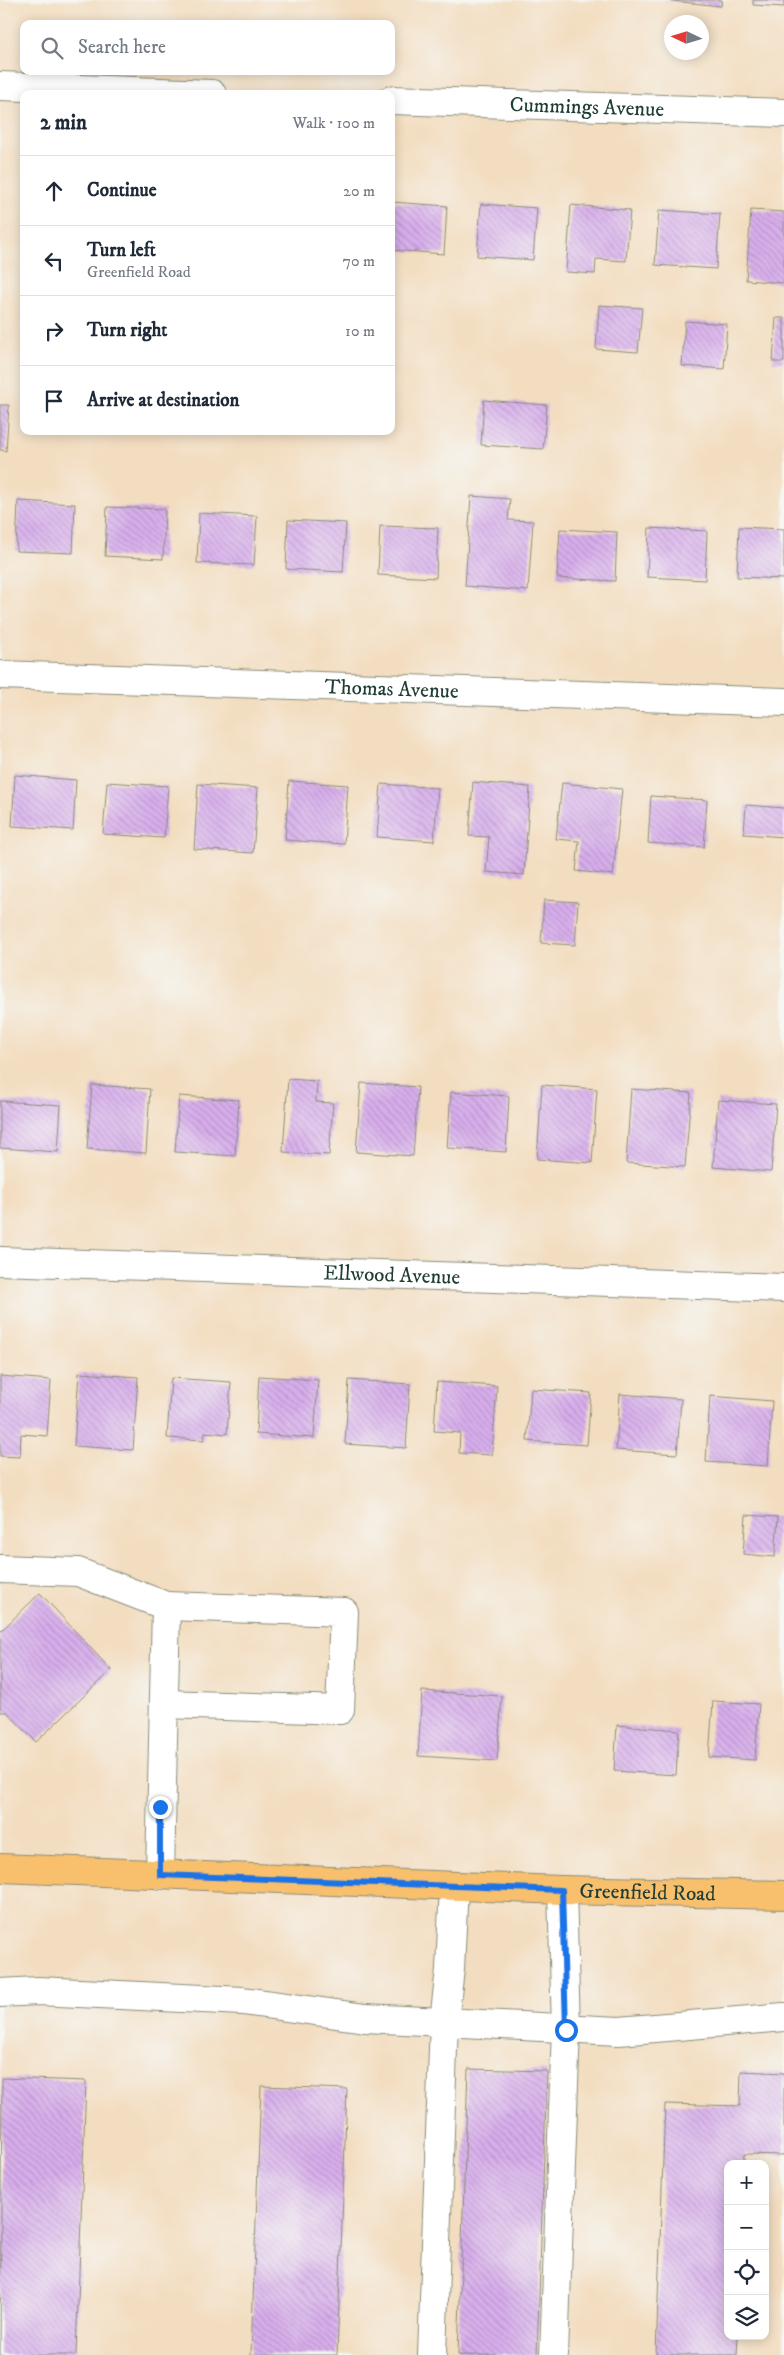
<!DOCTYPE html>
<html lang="en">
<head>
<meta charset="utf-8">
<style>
  :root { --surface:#fff; --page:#f6f6f7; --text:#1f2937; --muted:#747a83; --line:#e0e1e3 }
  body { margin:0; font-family:"IM FELL DW Pica",serif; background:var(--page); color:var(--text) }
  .controls { position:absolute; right:15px; bottom:15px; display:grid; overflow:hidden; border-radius:10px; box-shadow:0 2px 12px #0003 }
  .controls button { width:45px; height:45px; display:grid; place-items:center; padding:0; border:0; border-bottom:1px solid var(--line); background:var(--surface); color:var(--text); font:25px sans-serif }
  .compass { position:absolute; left:664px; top:15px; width:45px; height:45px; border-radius:50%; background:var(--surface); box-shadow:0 2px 12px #0003; rotate:274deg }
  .stop { position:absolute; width:15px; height:15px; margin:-11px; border:4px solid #1a73e8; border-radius:50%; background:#fff }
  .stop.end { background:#1a73e8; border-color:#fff; box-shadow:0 1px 5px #0008 }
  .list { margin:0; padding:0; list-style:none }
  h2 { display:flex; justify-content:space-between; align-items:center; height:65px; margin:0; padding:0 20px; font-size:21px }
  h2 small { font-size:16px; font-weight:400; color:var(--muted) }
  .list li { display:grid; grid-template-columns:32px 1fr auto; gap:15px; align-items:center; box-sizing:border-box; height:70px; padding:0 20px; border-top:1px solid var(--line) }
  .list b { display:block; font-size:19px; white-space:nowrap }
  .list p { margin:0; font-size:16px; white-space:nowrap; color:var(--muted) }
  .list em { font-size:16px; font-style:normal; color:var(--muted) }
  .icon { flex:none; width:28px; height:28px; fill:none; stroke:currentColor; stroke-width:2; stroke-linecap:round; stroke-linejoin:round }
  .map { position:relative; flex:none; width:784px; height:2355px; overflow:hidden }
  .search { position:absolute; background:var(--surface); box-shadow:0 2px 12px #0003; left:20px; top:20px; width:375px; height:55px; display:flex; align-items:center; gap:12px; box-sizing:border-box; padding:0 18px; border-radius:10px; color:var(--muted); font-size:19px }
  .panel { position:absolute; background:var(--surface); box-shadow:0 2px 12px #0003; left:20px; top:90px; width:375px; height:345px; border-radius:10px }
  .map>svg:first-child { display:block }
  .building { fill:url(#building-back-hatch) }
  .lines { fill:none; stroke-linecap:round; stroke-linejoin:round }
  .minor-casing { stroke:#898d7a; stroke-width:30 }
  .major-casing { stroke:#898d7a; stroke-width:30 }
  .minor { stroke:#fff; stroke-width:28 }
  .major { stroke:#f8bf6c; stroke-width:28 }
  .route { stroke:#1a73e8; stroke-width:6 }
  .labels { text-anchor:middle; stroke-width:4; stroke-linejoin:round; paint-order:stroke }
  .street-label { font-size:21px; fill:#1f3d34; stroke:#f6f6f2 }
</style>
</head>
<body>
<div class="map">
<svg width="784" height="2355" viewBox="0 0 784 2355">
  <defs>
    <pattern id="building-back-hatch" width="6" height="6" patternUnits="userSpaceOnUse" patternTransform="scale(1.25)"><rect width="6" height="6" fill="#d9afed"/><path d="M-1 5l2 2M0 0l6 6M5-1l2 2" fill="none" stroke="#af90c1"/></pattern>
  </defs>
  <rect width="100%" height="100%" fill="#f6f6f2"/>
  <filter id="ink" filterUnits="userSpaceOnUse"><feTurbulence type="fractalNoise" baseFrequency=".02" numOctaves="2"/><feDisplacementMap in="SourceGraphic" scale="10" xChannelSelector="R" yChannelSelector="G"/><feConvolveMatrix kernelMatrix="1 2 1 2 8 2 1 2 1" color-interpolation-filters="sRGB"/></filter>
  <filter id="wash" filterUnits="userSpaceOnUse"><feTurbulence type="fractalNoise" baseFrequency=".0096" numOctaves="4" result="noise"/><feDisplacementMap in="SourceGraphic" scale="20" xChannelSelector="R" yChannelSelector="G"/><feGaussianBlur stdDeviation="1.12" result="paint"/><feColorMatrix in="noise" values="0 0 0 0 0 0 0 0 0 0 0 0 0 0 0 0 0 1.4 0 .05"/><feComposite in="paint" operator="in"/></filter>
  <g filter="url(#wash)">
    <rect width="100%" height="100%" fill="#f3ddc0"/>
    <g id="blocks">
      <g class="building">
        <path d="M 663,0 L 722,0 L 721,6 Z"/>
        <path d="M 753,0 L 784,0 L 784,7 L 753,5 Z"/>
        <path d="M 391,202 L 447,206 L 444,254 L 391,250 Z"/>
        <path d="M 481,204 L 537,208 L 533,260 L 477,256 Z"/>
        <path d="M 571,205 L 630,210 L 626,261 L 596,259 L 595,274 L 566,272 Z"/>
        <path d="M 659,210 L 720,214 L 716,269 L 655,265 Z"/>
        <path d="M 751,210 L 784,212 L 784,283 L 746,280 Z"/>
        <path d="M 599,305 L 642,308 L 638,352 L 596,349 Z"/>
        <path d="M 776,318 L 784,318 L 784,362 L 773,362 Z"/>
        <path d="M 685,321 L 727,324 L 724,369 L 682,366 Z"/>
        <path d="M 484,400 L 547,405 L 543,449 L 481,445 Z"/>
        <path d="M 0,405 L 9,405 L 6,451 L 0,450 Z"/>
        <path d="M 471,496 L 510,499 L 508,520 L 533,521 L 528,591 L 465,586 Z"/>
        <path d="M 18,501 L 75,504 L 73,553 L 16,551 Z"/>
        <path d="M 107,507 L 165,509 L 163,559 L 105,556 Z"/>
        <path d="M 199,513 L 257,516 L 254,565 L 197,563 Z"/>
        <path d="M 288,520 L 346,523 L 343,572 L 286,569 Z"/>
        <path d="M 380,526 L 438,528 L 436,578 L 378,575 Z"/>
        <path d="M 739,527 L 784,529 L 784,579 L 737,577 Z"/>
        <path d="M 649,528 L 707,531 L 705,580 L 647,577 Z"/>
        <path d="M 560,529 L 617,532 L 615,581 L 557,578 Z"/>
        <path d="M 15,775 L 76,780 L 73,830 L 12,826 Z"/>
        <path d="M 289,781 L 348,785 L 344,844 L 285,840 Z"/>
        <path d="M 107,782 L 168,786 L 164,838 L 103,834 Z"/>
        <path d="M 473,782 L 530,787 L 524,875 L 486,872 L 489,837 L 469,836 Z"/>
        <path d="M 562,783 L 622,789 L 613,875 L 576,871 L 579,841 L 556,839 Z"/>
        <path d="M 198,784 L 258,788 L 253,853 L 194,849 Z"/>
        <path d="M 381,784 L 438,788 L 434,841 L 377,837 Z"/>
        <path d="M 651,796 L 707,800 L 704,847 L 648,843 Z"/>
        <path d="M 746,805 L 784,808 L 784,837 L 744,834 Z"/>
        <path d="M 544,900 L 578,902 L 575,945 L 541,943 Z"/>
        <path d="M 288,1079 L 317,1081 L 316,1102 L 333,1103 L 329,1155 L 283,1152 Z"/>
        <path d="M 361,1083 L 418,1087 L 413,1156 L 356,1152 Z"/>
        <path d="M 92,1085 L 150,1089 L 146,1153 L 87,1149 Z"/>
        <path d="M 542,1085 L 597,1089 L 592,1163 L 537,1159 Z"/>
        <path d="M 631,1089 L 691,1093 L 685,1167 L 626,1163 Z"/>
        <path d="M 451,1092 L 509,1096 L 506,1152 L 447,1148 Z"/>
        <path d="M 179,1096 L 239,1100 L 235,1156 L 175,1152 Z"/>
        <path d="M 718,1100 L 776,1104 L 771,1172 L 713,1167 Z"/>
        <path d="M 0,1101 L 61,1105 L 58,1152 L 0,1148 Z"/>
        <path d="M 79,1373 L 138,1377 L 133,1450 L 74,1446 Z"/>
        <path d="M 0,1376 L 51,1380 L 47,1436 L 21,1434 L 20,1457 L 0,1456 Z"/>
        <path d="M 259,1376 L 318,1380 L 314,1438 L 256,1434 Z"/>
        <path d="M 171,1378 L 231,1382 L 227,1434 L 205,1432 L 204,1440 L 167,1438 Z"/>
        <path d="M 349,1380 L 410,1384 L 406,1448 L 345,1444 Z"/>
        <path d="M 437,1382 L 497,1386 L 492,1455 L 459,1453 L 460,1433 L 434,1431 Z"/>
        <path d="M 531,1389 L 591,1393 L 587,1445 L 527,1441 Z"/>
        <path d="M 620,1394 L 681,1399 L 677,1454 L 616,1450 Z"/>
        <path d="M 710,1396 L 772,1401 L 768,1466 L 706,1462 Z"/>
        <path d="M 746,1515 L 778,1517 L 775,1557 L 743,1554 Z"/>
        <path d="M 40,1593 L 111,1670 L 36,1742 L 7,1712 L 0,1712 L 0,1632 Z"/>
        <path d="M 422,1691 L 502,1696 L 497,1761 L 418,1756 Z"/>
        <path d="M 713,1701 L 759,1704 L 755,1760 L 709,1757 Z"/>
        <path d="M 617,1725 L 679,1730 L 676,1775 L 614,1771 Z"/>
        <path d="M 468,2069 L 547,2071 L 537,2355 L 458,2355 Z"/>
        <path d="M 741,2071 L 784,2073 L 784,2155 L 744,2154 L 744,2164 L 728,2164 L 728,2336 L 738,2336 L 737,2355 L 656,2355 L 665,2104 L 740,2106 Z"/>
        <path d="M 2,2078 L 86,2081 L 76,2355 L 0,2355 Z"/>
        <path d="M 261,2086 L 347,2089 L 337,2355 L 251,2355 Z"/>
      </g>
    </g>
  </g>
  <g filter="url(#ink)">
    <use href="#blocks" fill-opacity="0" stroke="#898d7a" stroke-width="1"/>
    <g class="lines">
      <g class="minor-casing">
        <g id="minor">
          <path d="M 0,86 L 212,94"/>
          <path id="s1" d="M 391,100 L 784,113"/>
          <path id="s2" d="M 0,675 L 784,702"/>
          <path id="s3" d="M 0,1261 L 784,1288"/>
          <path d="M 0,1569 L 78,1572 L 166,1606 L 160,1875"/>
          <path d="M 164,1704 L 340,1710 L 344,1612 L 166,1606"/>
          <path d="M 0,1993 L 38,1991 L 243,2001 L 365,2018 L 619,2031 L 784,2017"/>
          <path d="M 432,2355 L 444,2021 L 450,1969 L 454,1886"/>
          <path d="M 554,2355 L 566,2029 L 562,1890"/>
        </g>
      </g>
      <g class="major-casing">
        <g id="major">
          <path id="s4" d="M 0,1868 L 562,1890 L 784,1895"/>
        </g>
      </g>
      <use href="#minor" class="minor"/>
      <use href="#major" class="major"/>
    </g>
  </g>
  <g class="lines" filter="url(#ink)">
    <path class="route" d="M 160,1807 L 160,1875 L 562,1890 L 566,2030"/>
  </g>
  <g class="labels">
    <g class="street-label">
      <text dy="7" stroke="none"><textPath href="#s1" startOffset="196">Cummings Avenue</textPath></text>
      <text dy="7" stroke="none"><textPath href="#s2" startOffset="392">Thomas Avenue</textPath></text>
      <text dy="7" stroke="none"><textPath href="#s3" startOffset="392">Ellwood Avenue</textPath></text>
      <text dy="7" stroke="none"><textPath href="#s4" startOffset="648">Greenfield Road</textPath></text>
    </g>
  </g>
</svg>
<div class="controls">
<button>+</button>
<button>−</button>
<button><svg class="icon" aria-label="locate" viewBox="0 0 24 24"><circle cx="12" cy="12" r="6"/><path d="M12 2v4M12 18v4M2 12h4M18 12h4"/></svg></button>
<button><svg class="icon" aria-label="layers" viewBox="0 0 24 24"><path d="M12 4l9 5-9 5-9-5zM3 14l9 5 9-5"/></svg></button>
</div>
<svg class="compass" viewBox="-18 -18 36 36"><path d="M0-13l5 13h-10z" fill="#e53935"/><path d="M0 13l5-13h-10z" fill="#747a83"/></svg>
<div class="stop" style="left:566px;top:2030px"></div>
<div class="stop end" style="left:160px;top:1807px"></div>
<div class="search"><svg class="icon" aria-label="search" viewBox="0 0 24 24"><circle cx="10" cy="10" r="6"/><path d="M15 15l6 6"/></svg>Search here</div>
<section class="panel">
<h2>2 min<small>Walk · 100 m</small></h2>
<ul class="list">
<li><svg class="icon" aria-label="ahead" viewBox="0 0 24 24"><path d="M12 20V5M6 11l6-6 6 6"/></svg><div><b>Continue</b></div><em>20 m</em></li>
<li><svg class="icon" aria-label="left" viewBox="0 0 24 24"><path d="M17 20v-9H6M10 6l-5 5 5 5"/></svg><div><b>Turn left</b><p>Greenfield Road</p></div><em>70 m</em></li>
<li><svg class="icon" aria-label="right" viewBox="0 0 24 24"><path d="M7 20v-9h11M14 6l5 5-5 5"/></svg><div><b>Turn right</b></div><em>10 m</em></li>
<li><svg class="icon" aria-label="arrive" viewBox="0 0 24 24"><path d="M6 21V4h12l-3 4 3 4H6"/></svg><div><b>Arrive at destination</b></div></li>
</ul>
</section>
</div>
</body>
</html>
